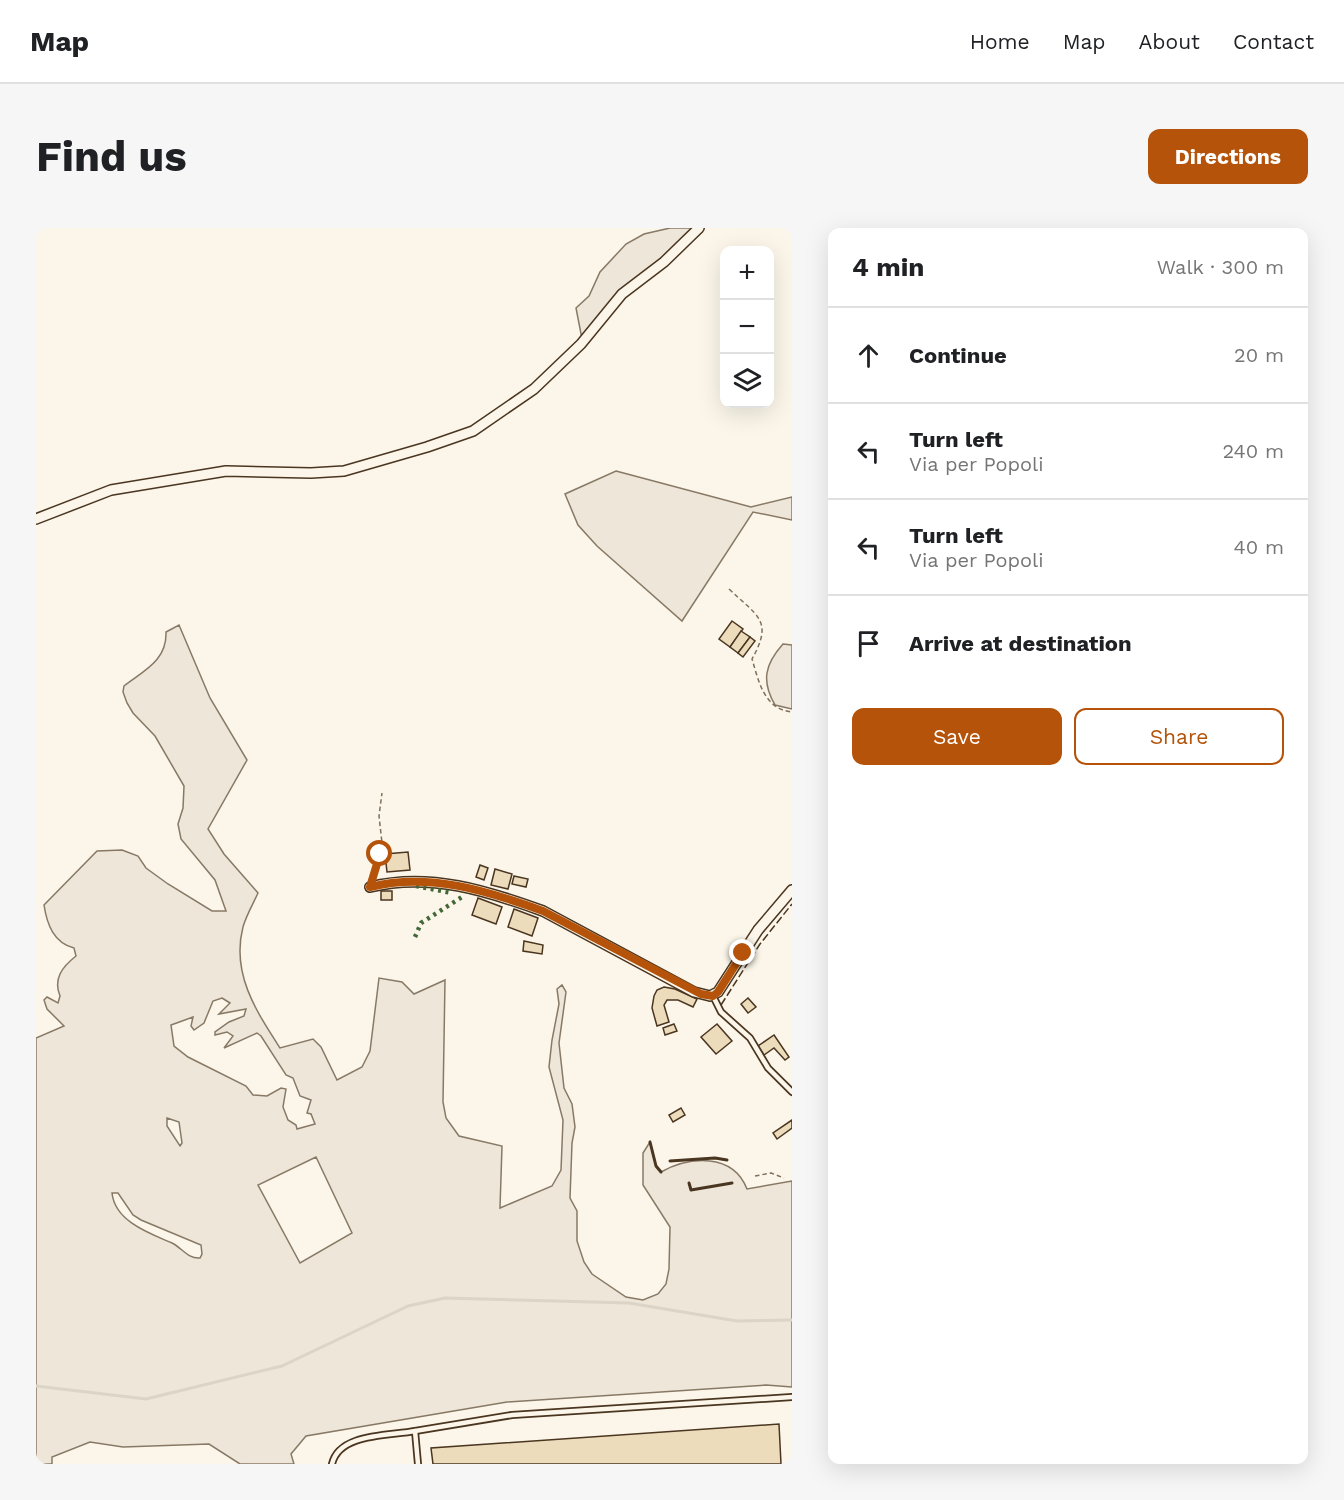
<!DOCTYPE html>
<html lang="en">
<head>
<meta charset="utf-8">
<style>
  :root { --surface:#fff; --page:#f6f6f6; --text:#202124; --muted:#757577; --line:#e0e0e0; --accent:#b45309 }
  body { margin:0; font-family:"Work Sans",sans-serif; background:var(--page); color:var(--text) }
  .controls { position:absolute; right:18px; top:18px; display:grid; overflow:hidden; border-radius:12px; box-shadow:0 6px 24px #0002 }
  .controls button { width:54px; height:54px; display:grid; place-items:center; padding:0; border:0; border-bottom:2px solid var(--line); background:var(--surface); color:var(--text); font:30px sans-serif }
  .stop { position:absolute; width:18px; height:18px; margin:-14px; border:4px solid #b45309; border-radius:50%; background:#fff }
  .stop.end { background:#b45309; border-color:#fff; box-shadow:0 2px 6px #0008 }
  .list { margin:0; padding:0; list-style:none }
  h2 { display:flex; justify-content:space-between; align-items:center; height:78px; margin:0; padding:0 24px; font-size:26px }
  h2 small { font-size:20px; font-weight:400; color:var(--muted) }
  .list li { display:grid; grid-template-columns:39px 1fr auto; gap:18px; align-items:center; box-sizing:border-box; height:96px; padding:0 24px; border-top:2px solid var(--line) }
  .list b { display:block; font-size:22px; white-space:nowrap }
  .list p { margin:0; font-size:20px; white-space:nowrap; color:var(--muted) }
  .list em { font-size:20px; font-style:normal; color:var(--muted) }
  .actions { display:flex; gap:12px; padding:18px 24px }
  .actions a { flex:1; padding:14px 0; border:2px solid var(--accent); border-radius:12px; text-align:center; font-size:21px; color:var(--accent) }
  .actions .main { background:var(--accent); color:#fff }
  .icon { flex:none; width:33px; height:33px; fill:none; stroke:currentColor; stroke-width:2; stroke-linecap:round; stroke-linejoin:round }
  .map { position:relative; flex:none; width:756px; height:1236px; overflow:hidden; border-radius:12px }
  header { display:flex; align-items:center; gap:36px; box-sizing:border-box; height:84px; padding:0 30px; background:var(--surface); border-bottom:2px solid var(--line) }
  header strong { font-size:28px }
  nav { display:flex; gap:33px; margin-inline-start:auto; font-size:21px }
  .intro { display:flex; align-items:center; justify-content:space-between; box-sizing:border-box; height:144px; padding:0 36px }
  h1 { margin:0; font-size:42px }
  .button { padding:15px 27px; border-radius:12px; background:var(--accent); color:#fff; font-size:21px; font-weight:700 }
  main { display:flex; gap:36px; padding:0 36px }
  aside { flex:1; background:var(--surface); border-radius:12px; box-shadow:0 6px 24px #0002 }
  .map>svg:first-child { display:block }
  .green { fill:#ede6d9; stroke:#887966; stroke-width:1.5; fill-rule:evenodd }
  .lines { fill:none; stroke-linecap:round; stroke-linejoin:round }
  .stream { stroke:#dcd4c6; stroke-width:3 }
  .building { fill:#ecdcbc; stroke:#4a3520; stroke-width:1.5 }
  .lane-casing { stroke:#4a3520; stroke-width:8 }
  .street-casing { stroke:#4a3520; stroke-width:12 }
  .path { stroke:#7f6f5c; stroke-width:1.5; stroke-dasharray:4.5 3; stroke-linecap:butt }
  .lane { stroke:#fbf6e9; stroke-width:4.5 }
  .street { stroke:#fbf6e9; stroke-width:9 }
  .hedge { stroke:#436837; stroke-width:4.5; stroke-dasharray:3 4.5; stroke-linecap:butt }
  .fence { stroke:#4a3520; stroke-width:1.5; stroke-dasharray:8 3; stroke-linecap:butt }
  .wall { stroke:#4a3520; stroke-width:3 }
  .route { stroke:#b45309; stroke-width:8 }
</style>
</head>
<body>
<header>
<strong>Map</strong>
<nav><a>Home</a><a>Map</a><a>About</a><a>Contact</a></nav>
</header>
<div class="intro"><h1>Find us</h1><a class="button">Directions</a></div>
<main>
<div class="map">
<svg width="756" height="1236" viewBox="0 0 756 1236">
  <rect width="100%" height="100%" fill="#fbf6e9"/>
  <g class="green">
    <path d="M 634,0 L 660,0 L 546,111 L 540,80 L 553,68 L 564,44 L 590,16 L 608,6 Z"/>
    <path d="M 580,243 L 715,279 L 756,269 L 756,292 L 717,284 L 646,393 L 561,318 L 542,297 L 529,266 Z"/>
    <path d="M 143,397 L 174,470 L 211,532 L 172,601 L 188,626 L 222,665 C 217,676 210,688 207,699 C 195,745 220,783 244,820 L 277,811 L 285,819 L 301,852 L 326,839 L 334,823 L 343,750 L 366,754 L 378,766 L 409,752 L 407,874 L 410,890 L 423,908 L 466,918 L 464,980 L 516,958 L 525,942 L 527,892 L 513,839 L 516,812 L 523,776 L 521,761 L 526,757 L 530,764 L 523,815 L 528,860 L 536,876 L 539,899 L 536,915 L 534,970 L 541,983 L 541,1013 L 548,1034 L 556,1046 L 590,1069 L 607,1072 L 622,1066 L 630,1056 L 633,1041 L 634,999 L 607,957 L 607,925 L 614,914 L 620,938 L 625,944 C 654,928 697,925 711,961 L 756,953 L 756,1159 L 730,1157 L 471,1174 L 270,1208 L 255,1226 L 258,1236 L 204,1236 L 173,1216 L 87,1219 L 54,1214 L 16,1229 L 16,1236 L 0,1236 L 0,810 L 28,798 L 11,781 L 8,772 L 11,769 L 22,775 L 24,768 C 17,751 26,739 40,728 L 38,720 C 18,715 11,697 8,677 L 61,623 L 86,622 L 102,628 L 110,640 L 132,656 L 176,683 L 190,683 L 179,652 L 145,611 L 142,596 L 147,580 L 148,558 L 119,508 L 97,485 L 91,475 L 87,464 L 88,458 C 107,443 131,433 130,404 ZM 186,770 L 194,775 L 183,786 L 210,781 L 208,788 L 193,794 L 179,804 L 179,807 L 191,804 L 197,808 L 188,820 L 221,805 L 225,808 L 250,847 L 257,850 L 264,868 L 275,872 L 271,885 L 275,886 L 279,896 L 261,901 L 260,897 L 252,892 L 247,879 L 250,861 L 245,860 L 231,868 L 217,867 L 210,858 L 152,829 L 138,818 L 135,797 L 157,789 L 155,798 L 158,802 L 168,795 L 177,773 ZM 131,890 L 143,894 L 146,915 L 144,918 L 131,898 ZM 280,929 L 316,1005 L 264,1035 L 222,957 ZM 76,965 L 82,965 L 97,987 L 105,992 L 165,1017 L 166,1026 L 164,1030 C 152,1031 146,1020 136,1015 C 115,1006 79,994 76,965 Z"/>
    <path d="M 747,416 L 756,417 L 756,481 L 739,477 C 725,453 729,436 747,416 Z"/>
  </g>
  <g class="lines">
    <path class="stream" d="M 0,1158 L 110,1171 L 246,1138 L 372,1078 L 409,1070 L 593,1075 L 701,1093 L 756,1092"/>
  </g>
  <g class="building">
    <path d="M 696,393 L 707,401 L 694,419 L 683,411 Z"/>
    <path d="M 705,403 L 714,409 L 702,425 L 694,419 Z"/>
    <path d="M 714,409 L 719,413 L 707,429 L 702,425 Z"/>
    <path d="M 372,624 L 374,642 L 351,644 L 349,626 Z"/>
    <path d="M 444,637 L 452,640 L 448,652 L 440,649 Z"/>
    <path d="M 459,641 L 476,646 L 472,661 L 455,657 Z"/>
    <path d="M 478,648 L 492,651 L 490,659 L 476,656 Z"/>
    <rect x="345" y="663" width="11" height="9"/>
    <path d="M 442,670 L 466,679 L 460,696 L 436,687 Z"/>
    <path d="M 478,681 L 502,690 L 496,708 L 472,699 Z"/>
    <path d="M 488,713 L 507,717 L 506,726 L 487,723 Z"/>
    <path d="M 628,759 L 639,761 L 661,771 L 657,779 L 642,772 L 631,772 L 628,777 L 633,794 L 621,798 L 616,780 L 618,768 L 621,762 Z"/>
    <path d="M 712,770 L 720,779 L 712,785 L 705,776 Z"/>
    <path d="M 638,796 L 641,803 L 629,807 L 627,800 Z"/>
    <path d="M 681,796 L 696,813 L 680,826 L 665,809 Z"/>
    <path d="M 738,807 L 753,829 L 749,832 L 738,820 L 728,827 L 722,818 Z"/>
    <path d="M 645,880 L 649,887 L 637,894 L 633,887 Z"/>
    <path d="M 756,892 L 756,900 L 741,911 L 737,905 Z"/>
    <path d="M 743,1196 L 745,1236 L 397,1236 L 395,1220 Z"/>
  </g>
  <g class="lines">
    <g class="lane-casing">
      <g id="lane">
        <path d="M 677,768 L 685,784 L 714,810 L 732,840 L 756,864"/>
        <path d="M 379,1203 L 476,1187 L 756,1169"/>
        <path d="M 296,1236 C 303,1205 353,1208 379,1203 L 382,1236"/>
      </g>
    </g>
    <g class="street-casing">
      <g id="street">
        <path d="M 0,291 L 75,262 L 190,243 L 275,245 L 308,243 L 391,219 L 437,203 L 498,161 L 545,116 L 586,66 L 628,34 L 663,0"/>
        <path d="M 334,659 C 393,644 452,663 507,683 L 658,764 L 674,768 L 682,764 L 722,702 L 756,662"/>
      </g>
    </g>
    <g class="path">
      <path d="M 693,361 C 721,388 738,392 716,431 C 723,454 728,481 756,484"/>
      <path d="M 336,649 L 346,615 L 343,588 L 346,565"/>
      <path d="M 719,948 L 735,945 L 748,950"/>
    </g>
    <use href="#lane" class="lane"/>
    <use href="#street" class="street"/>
    <g class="hedge">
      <path d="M 380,658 L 416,665"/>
      <path d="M 379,709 L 385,695 L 426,669"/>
    </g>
    <path class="fence" d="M 685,777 L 724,716 L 756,676"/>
    <g class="wall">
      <path d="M 614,914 L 620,938 L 625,944"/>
      <path d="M 634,933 L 679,930 L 691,932"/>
      <path d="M 653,955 L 655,962 L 696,955"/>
    </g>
  </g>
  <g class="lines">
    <path class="route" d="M 344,626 L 334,659 C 393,644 452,663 507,683 L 665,766 L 677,768 L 682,764 L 707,725"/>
  </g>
</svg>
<div class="controls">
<button>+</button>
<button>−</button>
<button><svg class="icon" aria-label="layers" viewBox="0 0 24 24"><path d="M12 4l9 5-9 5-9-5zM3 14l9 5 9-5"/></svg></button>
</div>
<div class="stop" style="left:344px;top:626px"></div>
<div class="stop end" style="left:707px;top:725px"></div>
</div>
<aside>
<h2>4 min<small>Walk · 300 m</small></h2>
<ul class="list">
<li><svg class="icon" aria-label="ahead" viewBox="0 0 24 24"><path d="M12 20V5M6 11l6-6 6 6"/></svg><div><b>Continue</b></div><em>20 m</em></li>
<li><svg class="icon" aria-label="left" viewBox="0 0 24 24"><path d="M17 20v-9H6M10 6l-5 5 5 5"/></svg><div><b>Turn left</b><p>Via per Popoli</p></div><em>240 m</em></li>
<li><svg class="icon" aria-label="left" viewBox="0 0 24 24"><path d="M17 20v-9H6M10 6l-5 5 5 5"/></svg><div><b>Turn left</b><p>Via per Popoli</p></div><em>40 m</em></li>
<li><svg class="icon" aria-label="arrive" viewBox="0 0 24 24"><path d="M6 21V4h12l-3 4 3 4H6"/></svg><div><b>Arrive at destination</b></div></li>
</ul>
<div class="actions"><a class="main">Save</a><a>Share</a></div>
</aside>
</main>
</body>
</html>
